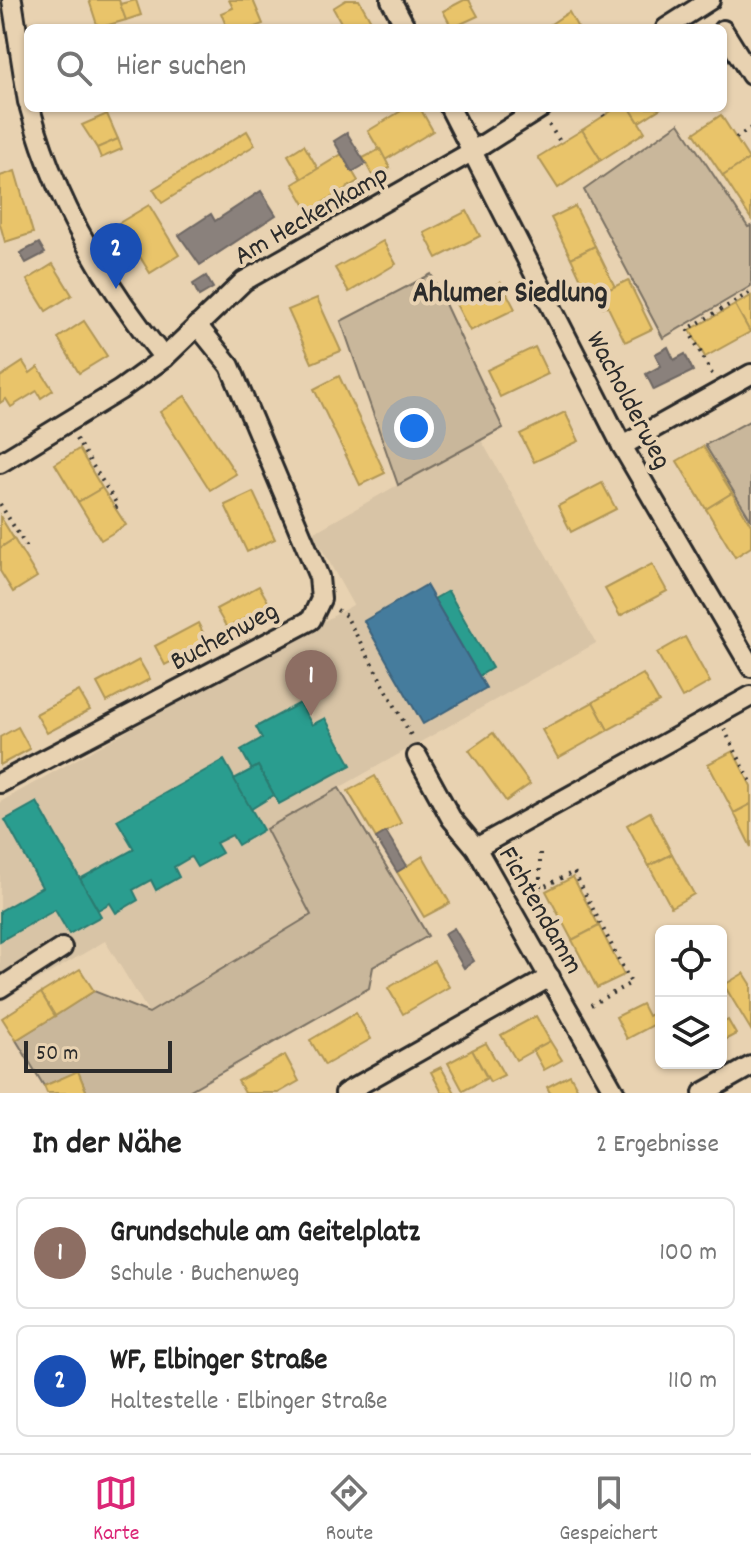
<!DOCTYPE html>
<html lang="de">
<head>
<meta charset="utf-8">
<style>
  :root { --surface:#fff; --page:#f6f6f6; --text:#222; --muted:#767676; --line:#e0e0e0; --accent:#db2777 }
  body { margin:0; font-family:Dekko,sans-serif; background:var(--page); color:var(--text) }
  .controls { position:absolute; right:24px; bottom:24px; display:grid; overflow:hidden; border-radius:12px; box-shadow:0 2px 6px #0004 }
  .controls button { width:72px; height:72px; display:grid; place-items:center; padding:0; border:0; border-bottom:2px solid var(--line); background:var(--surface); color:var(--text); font:40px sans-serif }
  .scale { position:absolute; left:24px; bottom:20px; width:148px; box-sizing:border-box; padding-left:8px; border:4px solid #2b2b2b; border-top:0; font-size:22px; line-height:28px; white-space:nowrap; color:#2b2b2b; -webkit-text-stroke:6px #e8d2b1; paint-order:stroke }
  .you { position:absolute; left:414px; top:428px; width:28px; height:28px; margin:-20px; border:6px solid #fff; border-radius:50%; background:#1a73e8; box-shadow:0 0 0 12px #1a73e833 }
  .badge { display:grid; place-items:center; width:52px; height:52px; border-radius:50%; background:var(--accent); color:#fff; font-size:26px; font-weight:700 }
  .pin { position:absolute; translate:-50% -66px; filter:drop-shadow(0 2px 4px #0008) }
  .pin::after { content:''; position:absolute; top:42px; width:28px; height:24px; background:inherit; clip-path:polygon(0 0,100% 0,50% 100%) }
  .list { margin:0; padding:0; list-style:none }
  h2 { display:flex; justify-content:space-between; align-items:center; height:104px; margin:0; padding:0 32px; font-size:34px }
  h2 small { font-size:26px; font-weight:400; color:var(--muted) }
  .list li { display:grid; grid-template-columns:52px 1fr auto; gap:24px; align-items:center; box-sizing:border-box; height:112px; margin:0 16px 16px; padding:0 16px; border:2px solid var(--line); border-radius:12px }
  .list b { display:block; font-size:30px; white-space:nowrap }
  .list p { margin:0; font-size:26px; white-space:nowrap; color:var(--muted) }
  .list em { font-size:26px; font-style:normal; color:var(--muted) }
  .icon { flex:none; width:44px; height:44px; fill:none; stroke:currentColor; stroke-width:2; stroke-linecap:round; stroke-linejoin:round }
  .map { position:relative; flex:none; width:751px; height:1093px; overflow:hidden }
  .search { position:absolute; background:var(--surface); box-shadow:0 2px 6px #0004; left:24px; right:24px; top:24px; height:88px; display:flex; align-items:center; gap:20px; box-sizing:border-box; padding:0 28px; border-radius:12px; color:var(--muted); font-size:30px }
  .sheet { height:360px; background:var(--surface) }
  nav { display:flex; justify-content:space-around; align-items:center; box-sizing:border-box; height:112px; border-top:2px solid var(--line); background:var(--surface); font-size:22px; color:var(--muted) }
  nav a { display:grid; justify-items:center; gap:4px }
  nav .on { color:var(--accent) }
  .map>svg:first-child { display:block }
  .built { fill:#d8c4a6 }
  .green { fill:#c9b79b; stroke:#7a7163; stroke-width:2 }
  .homes { fill:#e9c46a; stroke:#b09657; stroke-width:2 }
  .schools { fill:#2a9d8f; stroke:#2a7b71; stroke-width:2 }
  .public { fill:#457b9d; stroke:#3d637b; stroke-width:2 }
  .industry { fill:#8a817c; stroke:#6e6764; stroke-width:2 }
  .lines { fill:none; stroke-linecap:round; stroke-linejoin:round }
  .street-casing { stroke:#2b2b2b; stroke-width:24 }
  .path { stroke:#2b2b2b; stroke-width:4; stroke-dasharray:2 6; stroke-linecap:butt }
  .street { stroke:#e8d2b1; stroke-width:18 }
  .labels { text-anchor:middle; stroke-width:8; stroke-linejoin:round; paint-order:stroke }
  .street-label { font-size:28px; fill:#2b2b2b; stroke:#e8d2b1 }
  .neighbourhood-label { font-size:30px; font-weight:bold; fill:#2b2b2b; stroke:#e8d2b1 }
</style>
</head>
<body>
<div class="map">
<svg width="751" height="1093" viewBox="0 0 751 1093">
  <rect width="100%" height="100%" fill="#e8d2b1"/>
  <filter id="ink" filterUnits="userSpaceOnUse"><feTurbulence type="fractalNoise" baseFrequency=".0125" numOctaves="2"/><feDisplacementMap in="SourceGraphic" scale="16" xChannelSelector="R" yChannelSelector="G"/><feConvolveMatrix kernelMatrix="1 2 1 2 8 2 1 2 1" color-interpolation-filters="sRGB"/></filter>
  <g filter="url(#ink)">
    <path class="built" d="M 480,438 L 596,643 L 266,829 L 311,915 L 149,1013 L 105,941 L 0,1002 L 0,802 L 353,605 L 313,533 Z"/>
    <g class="green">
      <path d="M 679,123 L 748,227 L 751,226 L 751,286 L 663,338 L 584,190 Z"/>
      <path d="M 431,274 L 503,428 L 398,485 L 341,321 Z"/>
      <path d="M 749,421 L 751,425 L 751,520 L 705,445 Z"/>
      <path d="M 339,788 L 428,936 L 373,967 L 369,988 L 185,1093 L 87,1093 L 78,1072 L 44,1086 L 16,1040 L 94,991 L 149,1013 L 311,915 L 266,829 Z"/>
    </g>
    <g class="homes">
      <path d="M 89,0 L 119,0 L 126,20 L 98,28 Z"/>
      <path d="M 136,0 L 141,15 L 126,20 L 120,4 Z"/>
      <path d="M 229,0 L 253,0 L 263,24 L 252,28 L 227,28 L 221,13 L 233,8 Z"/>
      <path d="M 346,0 L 359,0 L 375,28 L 344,28 L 333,8 Z"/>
      <path d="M 464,0 L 469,0 L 478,16 L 452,28 L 443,11 Z"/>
      <path d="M 569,12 L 578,28 L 545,28 Z"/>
      <path d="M 406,108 L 420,108 L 433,131 L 385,160 L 368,131 Z"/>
      <path d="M 616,108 L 630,108 L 645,132 L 601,160 L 582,130 Z"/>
      <path d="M 630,108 L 661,108 L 639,122 Z"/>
      <path d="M 107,114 L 118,139 L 97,148 L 82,125 Z"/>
      <path d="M 721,115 L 749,159 L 723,176 L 694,133 Z"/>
      <path d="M 582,130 L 601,160 L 558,188 L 538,157 Z"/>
      <path d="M 247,131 L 255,145 L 162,203 L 153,189 Z"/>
      <path d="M 118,139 L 122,149 L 101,158 L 97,148 Z"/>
      <path d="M 304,145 L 318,169 L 302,179 L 288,155 Z"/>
      <path d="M 380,149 L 390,168 L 373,177 L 363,158 Z"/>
      <path d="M 342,154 L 358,181 L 309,211 L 293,184 Z"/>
      <path d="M 749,159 L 751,161 L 751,219 L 723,176 Z"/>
      <path d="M 15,171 L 33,233 L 5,242 L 0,224 L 0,176 Z"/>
      <path d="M 149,205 L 179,255 L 150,273 L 119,223 Z"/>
      <path d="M 575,206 L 595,246 L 571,258 L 551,218 Z"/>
      <path d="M 467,211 L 480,236 L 437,258 L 424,233 Z"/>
      <path d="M 383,241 L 396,264 L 349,292 L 335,268 Z"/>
      <path d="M 595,246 L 615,287 L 590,299 L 571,258 Z"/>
      <path d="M 53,264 L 72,295 L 46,311 L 27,280 Z"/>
      <path d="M 628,280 L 652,329 L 625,342 L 607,305 L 603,307 L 597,295 Z"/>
      <path d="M 501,282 L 515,309 L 470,331 L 456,304 Z"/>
      <path d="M 751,296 L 751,332 L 750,332 L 735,305 Z"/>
      <path d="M 317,298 L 341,351 L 312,363 L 288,310 Z"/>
      <path d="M 735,305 L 750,332 L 705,357 L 690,330 Z"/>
      <path d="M 84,321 L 107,356 L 79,373 L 58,338 Z"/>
      <path d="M 535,347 L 548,374 L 500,397 L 487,370 Z"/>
      <path d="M 23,362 L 30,373 L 38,367 L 53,390 L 41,398 L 37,391 L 11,407 L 6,399 L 0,403 L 0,377 Z"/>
      <path d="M 339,376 L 385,473 L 360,485 L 314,389 Z"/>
      <path d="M 185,396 L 236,474 L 210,490 L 160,412 Z"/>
      <path d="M 565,412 L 579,441 L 534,462 L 520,434 Z"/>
      <path d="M 703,446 L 732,493 L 706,509 L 677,461 Z"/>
      <path d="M 79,449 L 102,488 L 78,502 L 55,464 Z"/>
      <path d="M 602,483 L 616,509 L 571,532 L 558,506 Z"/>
      <path d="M 102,488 L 126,525 L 101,540 L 78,502 Z"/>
      <path d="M 253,492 L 275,539 L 247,552 L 225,505 Z"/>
      <path d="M 732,493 L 751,525 L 751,547 L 735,557 L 706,509 Z"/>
      <path d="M 0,516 L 14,539 L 0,548 Z"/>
      <path d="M 14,539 L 37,577 L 13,592 L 0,571 L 0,548 Z"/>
      <path d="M 652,564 L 667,591 L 620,616 L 605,589 Z"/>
      <path d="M 259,586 L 270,605 L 227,628 L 216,609 Z"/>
      <path d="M 198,623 L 208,642 L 165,665 L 155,646 Z"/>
      <path d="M 685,637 L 710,682 L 682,698 L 657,653 Z"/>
      <path d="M 139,660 L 150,679 L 107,702 L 97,683 Z"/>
      <path d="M 643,674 L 659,702 L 608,730 L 593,702 Z"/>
      <path d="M 79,691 L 90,710 L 47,733 L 36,714 Z"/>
      <path d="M 593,702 L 608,730 L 558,758 L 542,730 Z"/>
      <path d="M 18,727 L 30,749 L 0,765 L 0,737 Z"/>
      <path d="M 493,733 L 530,784 L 506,801 L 469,750 Z"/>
      <path d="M 733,751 L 751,786 L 751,804 L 734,813 L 708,764 Z"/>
      <path d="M 375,776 L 401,823 L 376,838 L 348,791 Z"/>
      <path d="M 751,804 L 751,847 L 734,813 Z"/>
      <path d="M 650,812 L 672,854 L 649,866 L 627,825 Z"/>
      <path d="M 672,854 L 694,894 L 671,907 L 649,866 Z"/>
      <path d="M 423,856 L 450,903 L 424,917 L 397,872 Z"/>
      <path d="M 573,877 L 599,926 L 572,940 L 546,891 Z"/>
      <path d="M 599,926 L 624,975 L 597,988 L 572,940 Z"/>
      <path d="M 434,961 L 449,987 L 403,1014 L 388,988 Z"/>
      <path d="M 80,969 L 94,991 L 55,1016 L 41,993 Z"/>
      <path d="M 744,973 L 751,984 L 751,1030 L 724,985 Z"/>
      <path d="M 41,993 L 55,1016 L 16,1040 L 2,1018 Z"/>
      <path d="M 642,1004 L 648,1016 L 661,1009 L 661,1021 L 627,1039 L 616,1017 Z"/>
      <path d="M 356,1013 L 371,1039 L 325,1065 L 310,1040 Z"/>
      <path d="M 536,1016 L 550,1041 L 516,1060 L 501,1035 Z"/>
      <path d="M 728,1020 L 736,1034 L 721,1042 L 721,1024 Z"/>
      <path d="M 550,1041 L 562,1060 L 544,1070 L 533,1050 Z"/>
      <path d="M 486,1043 L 504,1075 L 490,1082 L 472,1050 Z"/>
      <path d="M 472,1050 L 487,1078 L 463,1091 L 448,1063 Z"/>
      <path d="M 285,1055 L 299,1081 L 278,1093 L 245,1093 L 238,1081 Z"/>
      <path d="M 441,1067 L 450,1083 L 455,1093 L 442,1093 L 431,1072 Z"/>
      <path d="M 78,1071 L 87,1093 L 47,1093 L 44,1086 Z"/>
      <path d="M 570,1075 L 580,1093 L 550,1093 L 547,1087 Z"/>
    </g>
    <g class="schools">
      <path d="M 448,591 L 492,668 L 479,676 L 434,599 Z"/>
      <path d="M 300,703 L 312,725 L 325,718 L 351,765 L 279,804 L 258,766 L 252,770 L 241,750 L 262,738 L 256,727 Z"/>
      <path d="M 224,760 L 263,830 L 238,845 L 232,835 L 216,843 L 222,853 L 197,867 L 191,857 L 174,867 L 179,877 L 156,890 L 151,880 L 133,890 L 138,900 L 116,913 L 110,903 L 98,910 L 80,879 L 134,849 L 117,820 Z"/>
      <path d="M 258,766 L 274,795 L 251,809 L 234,779 Z"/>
      <path d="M 37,802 L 101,916 L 69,934 L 55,910 L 0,941 L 0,911 L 42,887 L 5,820 Z"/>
    </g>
    <path class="public" d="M 426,585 L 486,688 L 423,724 L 364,621 Z"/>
    <g class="industry">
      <path d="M 347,133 L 366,164 L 352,172 L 334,141 Z"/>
      <path d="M 261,191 L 276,215 L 200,265 L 179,235 L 211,214 L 215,221 Z"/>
      <path d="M 39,243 L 45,253 L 26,263 L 20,253 Z"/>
      <path d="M 206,276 L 213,288 L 199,296 L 193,284 Z"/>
      <path d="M 668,347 L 674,360 L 685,354 L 693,371 L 654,390 L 646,374 L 661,366 L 655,354 Z"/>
      <path d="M 386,832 L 407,866 L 397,872 L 376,838 Z"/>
      <path d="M 454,928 L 474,961 L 464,968 L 444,934 Z"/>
    </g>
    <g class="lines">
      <g class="street-casing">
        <g id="street">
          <path d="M 12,0 L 28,102"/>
          <path d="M 391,0 L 406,28"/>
          <path d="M 666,28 L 710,0"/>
          <path d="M 723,30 L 751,75"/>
          <path d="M 30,108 C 54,199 105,285 164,358"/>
          <path d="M 450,108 L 622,446 L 751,667"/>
          <path d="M 622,446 L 751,374"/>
          <path d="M 0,463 L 120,390 L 164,358 L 244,281 L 473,151 L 541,108"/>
          <path d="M 417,756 L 451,818 L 476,848 L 615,1093"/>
          <path d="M 0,783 L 311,620 L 321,599 L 319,577 L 230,366 L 197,325"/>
          <path d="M 476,848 L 751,696"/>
          <path d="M 0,988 L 62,948"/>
          <path d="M 345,1093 L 550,977"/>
          <path d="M 703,1093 L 751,1066"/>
        </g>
      </g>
      <g class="path">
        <path d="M 599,108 L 604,116"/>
        <path d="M 549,125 L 561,143"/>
        <path d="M 736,138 L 751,128"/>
        <path d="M 712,374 L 688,329 L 751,292"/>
        <path d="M 76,439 L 118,506 L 115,508"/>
        <path d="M 0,504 L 29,551"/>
        <path d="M 337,610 L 346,616 L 413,739"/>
        <path d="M 724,729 L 751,782"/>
        <path d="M 540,853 L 540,889"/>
        <path d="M 524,896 L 574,872 L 631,983 L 587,1007"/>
      </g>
      <use href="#street" class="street"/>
    </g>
  </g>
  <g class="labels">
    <g class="street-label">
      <text transform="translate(310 213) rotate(-30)" y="10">Am Heckenkamp</text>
      <text transform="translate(631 399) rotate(62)" y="10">Wacholderweg</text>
      <text transform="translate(223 634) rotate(-28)" y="10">Buchenweg</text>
      <text transform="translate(543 909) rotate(60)" y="10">Fichtendamm</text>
    </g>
    <g class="neighbourhood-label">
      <text x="510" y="301">Ahlumer Siedlung</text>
    </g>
  </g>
</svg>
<div class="controls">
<button><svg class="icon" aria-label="locate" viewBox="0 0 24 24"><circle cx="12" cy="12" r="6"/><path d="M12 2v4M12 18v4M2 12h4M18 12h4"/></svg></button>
<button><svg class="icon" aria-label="layers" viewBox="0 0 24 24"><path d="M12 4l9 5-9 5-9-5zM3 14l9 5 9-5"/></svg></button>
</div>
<div class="scale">50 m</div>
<div class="you"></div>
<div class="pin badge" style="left:311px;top:716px;background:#8d6e63">1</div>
<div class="pin badge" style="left:116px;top:289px;background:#1a4fb4">2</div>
<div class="search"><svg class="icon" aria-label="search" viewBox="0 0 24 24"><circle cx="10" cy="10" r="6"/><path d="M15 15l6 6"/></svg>Hier suchen</div>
</div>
<section class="sheet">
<h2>In der Nähe<small>2 Ergebnisse</small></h2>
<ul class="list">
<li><span class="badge" style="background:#8d6e63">1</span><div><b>Grundschule am Geitelplatz</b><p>Schule · Buchenweg</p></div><em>100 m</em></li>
<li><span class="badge" style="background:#1a4fb4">2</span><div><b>WF, Elbinger Straße</b><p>Haltestelle · Elbinger Straße</p></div><em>110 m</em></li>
</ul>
</section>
<nav>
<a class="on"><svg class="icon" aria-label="map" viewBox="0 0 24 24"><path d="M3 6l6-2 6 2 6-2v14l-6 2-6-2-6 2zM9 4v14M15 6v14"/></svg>Karte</a>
<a><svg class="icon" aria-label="directions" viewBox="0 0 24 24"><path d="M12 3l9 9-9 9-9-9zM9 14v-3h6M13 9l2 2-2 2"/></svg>Route</a>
<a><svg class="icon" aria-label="saved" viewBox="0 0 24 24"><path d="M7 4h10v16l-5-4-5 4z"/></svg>Gespeichert</a>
</nav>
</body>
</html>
